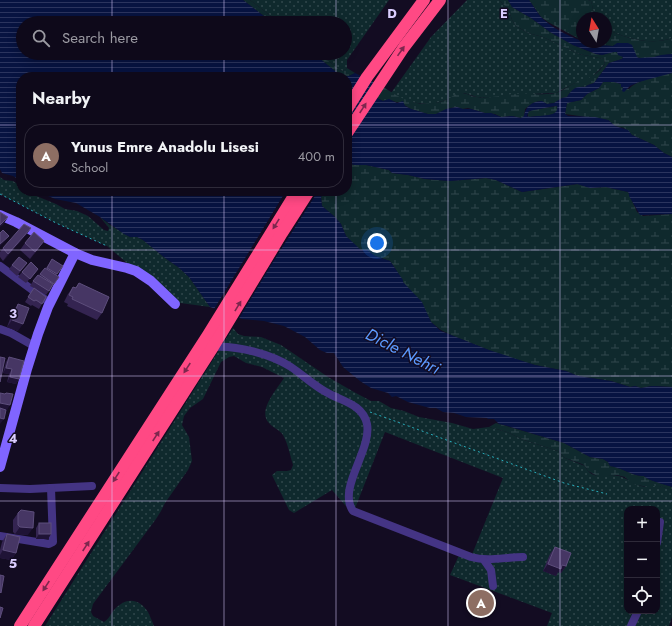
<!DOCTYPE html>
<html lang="en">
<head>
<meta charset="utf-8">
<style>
  :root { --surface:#0e091a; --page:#1c1727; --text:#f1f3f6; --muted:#9b9aa2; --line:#2e2a39; --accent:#00b9f9 }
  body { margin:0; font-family:Jost,sans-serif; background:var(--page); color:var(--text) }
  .controls { position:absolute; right:12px; bottom:12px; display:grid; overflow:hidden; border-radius:8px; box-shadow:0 2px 10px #0003 }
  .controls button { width:36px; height:36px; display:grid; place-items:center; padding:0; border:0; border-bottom:1px solid var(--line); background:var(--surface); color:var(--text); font:20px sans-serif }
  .compass { position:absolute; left:576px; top:12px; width:36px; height:36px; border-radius:50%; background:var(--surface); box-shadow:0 2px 10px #0003; rotate:349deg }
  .you { position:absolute; left:377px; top:243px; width:14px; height:14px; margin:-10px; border:3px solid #fff; border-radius:50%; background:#1a73e8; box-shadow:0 0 0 6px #1a73e833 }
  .badge { display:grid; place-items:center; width:26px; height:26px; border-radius:50%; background:var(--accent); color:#fff; font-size:13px; font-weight:700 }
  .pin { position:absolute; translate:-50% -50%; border:2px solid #fff; box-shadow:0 1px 4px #0006 }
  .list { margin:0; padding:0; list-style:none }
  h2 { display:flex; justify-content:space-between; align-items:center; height:52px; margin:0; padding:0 16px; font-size:17px }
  h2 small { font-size:13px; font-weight:400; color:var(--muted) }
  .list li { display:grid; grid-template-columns:26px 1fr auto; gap:12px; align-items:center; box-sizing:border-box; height:64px; margin:0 8px 8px; padding:0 8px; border:1px solid var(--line); border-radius:16px }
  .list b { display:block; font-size:15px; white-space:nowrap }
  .list p { margin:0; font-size:13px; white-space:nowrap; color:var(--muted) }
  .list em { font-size:13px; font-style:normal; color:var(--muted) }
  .icon { flex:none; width:22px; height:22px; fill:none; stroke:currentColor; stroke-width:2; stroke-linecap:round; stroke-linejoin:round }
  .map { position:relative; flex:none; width:672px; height:626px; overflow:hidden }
  .search { position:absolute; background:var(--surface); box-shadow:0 2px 10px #0003; left:16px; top:16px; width:336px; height:44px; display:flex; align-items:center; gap:10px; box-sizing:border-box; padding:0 14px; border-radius:22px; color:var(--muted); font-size:15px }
  .panel { position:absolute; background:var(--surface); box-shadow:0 2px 10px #0003; left:16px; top:72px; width:336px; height:124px; border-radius:16px }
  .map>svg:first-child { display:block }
  .grass { fill:url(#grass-dots); fill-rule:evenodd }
  .wetland { fill:url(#wetland-marsh) }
  .water { fill:url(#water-rules); fill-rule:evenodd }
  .pier { fill:#130c22 }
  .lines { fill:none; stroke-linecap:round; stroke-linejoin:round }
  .path { stroke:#27acba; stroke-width:1; stroke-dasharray:2 3; stroke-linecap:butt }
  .street { stroke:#443484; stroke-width:8 }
  .secondary { stroke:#8065ff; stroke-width:10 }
  .highway { stroke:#ff4984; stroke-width:12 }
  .wall { fill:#342451 }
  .shaded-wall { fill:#1f1336 }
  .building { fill:#463664; stroke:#5d4e7c }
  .oneway { fill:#7d274e }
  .grid { fill:none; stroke:#dbceff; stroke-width:1; stroke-opacity:0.55 }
  .labels { text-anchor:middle; stroke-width:3; stroke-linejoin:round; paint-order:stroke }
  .water-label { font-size:17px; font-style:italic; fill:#5c9aff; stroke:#130c22 }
  .grid-label { font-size:13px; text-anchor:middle; font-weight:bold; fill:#dbceff; stroke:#130c22; stroke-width:3; stroke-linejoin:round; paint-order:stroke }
</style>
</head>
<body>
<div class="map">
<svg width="672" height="626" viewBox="0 0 672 626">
  <defs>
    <pattern id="grass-dots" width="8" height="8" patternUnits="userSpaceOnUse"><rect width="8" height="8" fill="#0f292d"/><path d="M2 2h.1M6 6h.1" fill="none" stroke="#31474c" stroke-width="1.8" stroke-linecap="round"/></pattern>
    <pattern id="wetland-marsh" width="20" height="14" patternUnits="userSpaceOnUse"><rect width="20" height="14" fill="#0f292d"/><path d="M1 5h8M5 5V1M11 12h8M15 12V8" fill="none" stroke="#31474c"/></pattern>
    <pattern id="water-rules" width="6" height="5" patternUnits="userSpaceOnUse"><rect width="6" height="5" fill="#071341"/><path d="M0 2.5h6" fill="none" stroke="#2b345e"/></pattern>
  </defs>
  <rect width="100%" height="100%" fill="#130c22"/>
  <g class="grass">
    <path d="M 250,0 L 389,0 L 347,60 L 347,68 L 343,71 L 340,70 L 318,53 L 345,53 L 345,23 L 280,23 Z"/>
    <path d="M 467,0 L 499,0 L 509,10 L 512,20 L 516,26 L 528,33 L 543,37 L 579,54 L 604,59 L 605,64 L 593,76 L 585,81 L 575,83 L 556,93 L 508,95 L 491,98 L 477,97 L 464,93 L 446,100 L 432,104 L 427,104 L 408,102 L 391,93 L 431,37 Z"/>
    <path d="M 588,0 L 672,0 L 672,38 C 651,46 625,38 606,29 L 606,18 L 595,18 L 591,1 Z"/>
    <path d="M 0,177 L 4,180 L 13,181 L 21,186 L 21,191 L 27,191 L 34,195 L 56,204 L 65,209 L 77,211 L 88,216 L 104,230 L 108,231 L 109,228 L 100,217 L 110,225 L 130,237 L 137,237 L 143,240 L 165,258 L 178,267 L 189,277 L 210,307 L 173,302 L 107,246 L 56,223 L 0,194 Z"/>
    <path d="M 233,328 L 238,334 L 244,336 L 261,337 L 281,345 L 328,377 L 354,392 L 371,401 L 379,401 L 391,408 L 404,411 L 419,417 L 452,423 L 473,429 L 489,427 L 507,432 L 524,440 L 558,451 L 565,458 L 585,466 C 592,482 607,473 619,476 C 627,478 632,484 641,486 C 644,487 647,486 651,485 C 658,485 665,487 672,490 L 672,617 L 669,626 L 547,626 L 552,613 L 450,575 L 460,553 L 471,557 L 503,478 L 385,432 L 354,511 L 345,505 L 332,490 L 294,513 L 289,510 L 272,475 L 277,471 L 287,471 L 291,470 L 293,465 C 290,455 288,444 283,435 C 280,430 273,428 269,423 C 257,411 277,389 284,378 L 262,367 L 246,363 L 234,356 L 229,357 L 221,362 L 203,399 L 190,408 L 184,416 L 182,425 L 189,437 L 192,461 L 188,470 L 165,503 L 161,511 L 156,519 L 93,604 L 91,612 L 93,616 L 104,622 C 109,619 110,615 114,610 C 125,598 138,597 148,612 C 150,616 152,621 154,626 L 45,626 ZM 627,509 L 657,509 L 657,611 L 627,611 Z"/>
  </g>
  <g class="wetland">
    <path d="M 243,0 L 250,0 L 280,23 L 273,23 Z"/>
    <path d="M 499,0 L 508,0 L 512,7 L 531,18 L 550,32 L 573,45 L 596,54 L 602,55 L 614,51 L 617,52 L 623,57 L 622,59 L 609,63 L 594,83 L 588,85 L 585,87 C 578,86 571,91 567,97 L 562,98 L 554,103 L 547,104 C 538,98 533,103 525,109 L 524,117 L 521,118 L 512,116 L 501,117 L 495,114 L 485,113 L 468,108 L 462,109 L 457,107 L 450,108 L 436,114 L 428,114 L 411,109 L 399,102 C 393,103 392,98 383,101 L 377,98 L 383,87 C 405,101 419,109 446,100 C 451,98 456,92 462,93 C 467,93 472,97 477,97 C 490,99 501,95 513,94 C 527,92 542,96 556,93 C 563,91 568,86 575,83 C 589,78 595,77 605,64 L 604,59 L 579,54 L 543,37 L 528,33 L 516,26 L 512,20 L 509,10 Z"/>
    <path d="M 529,0 L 588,0 L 591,1 C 593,7 593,12 595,18 L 582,18 L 582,41 L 581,40 L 548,22 L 541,17 Z"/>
    <path d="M 606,29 C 625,38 651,46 672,38 L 672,54 C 661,55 651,59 640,58 C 632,57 621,49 614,45 L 613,46 L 599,45 L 590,42 L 606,42 Z"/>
    <path d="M 313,53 L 318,53 L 340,70 L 343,71 L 347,68 L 355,73 L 349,76 L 341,76 Z"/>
    <path d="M 672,73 L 672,157 L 664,153 L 654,145 L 632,135 L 629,132 L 624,128 L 615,126 L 608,120 L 565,114 L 567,103 L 581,100 L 587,94 L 599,88 L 603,82 L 614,82 L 621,84 L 623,88 L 629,89 C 636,80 661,75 672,73 Z"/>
    <path d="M 557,106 L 558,110 C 553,118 539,115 530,117 L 528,117 L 528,112 L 532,110 Z"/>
    <path d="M 349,163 L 354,165 L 366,165 L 389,170 L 392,173 L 408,175 L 425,179 L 450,181 L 486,178 L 496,180 L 522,192 L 578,184 L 590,188 L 606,187 L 628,192 L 637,212 L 643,216 L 672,214 L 672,387 L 652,386 L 641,388 L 635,386 L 630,387 L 611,381 L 578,376 L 566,371 L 535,365 L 506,357 L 451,335 L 441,330 L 431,322 L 425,310 L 403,282 L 395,268 L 390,261 L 375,256 L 367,250 L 361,250 L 358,249 L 346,236 L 341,224 L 334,216 L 322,206 L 321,197 L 326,191 L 347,191 L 347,165 Z"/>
    <path d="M 496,423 L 564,443 L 590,457 L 603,459 L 608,462 L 610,466 C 620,467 635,477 644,476 C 648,480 666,485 672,487 L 672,490 L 660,486 L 643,486 L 636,485 L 630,482 L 625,477 L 617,475 L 599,477 L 588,471 L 585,466 L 582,464 L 565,458 L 558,451 L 524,440 L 507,432 L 489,427 Z"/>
  </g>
  <g class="water">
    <path d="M 0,0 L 243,0 L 273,23 L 23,23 L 23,53 L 313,53 L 341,76 L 349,76 L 355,73 L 383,87 L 377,98 L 383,101 L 389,99 L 397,103 L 403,101 L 405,106 L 411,109 L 428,114 L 436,114 L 446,109 L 457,107 L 463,109 L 471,109 L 485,113 L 491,113 L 501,117 L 512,116 L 521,118 L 524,116 C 526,106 531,102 542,101 L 547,104 L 554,103 L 562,98 L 567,97 C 572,89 576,86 585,87 L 588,85 L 594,83 L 609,63 L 622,59 L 623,57 L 618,55 L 617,52 L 614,52 L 602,55 L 596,54 L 573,45 L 550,32 L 531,18 L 512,7 L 508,0 L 529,0 C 533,5 536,11 540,16 C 550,27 568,36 582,41 L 582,42 L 590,42 L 599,45 L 613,46 L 617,43 L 628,43 L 632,45 L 637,57 L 639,58 L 654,57 L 661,55 L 672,54 L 672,73 L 639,82 L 630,86 L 624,92 L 622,91 L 623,87 L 621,87 L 621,84 L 614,82 L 603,82 L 599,88 L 587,94 L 581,100 L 567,103 L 565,114 L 568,116 L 595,117 L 608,120 L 615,126 L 628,130 L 632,135 L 654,145 L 664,153 L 672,157 L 672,214 L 640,215 L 629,196 L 629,194 L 628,192 L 606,187 L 590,188 L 577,184 L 522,192 L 496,180 L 486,178 L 450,181 L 425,179 L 408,175 L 392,173 L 389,170 L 366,165 L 354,165 L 349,163 L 347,165 L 347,77 L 21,77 L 21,181 L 13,176 L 2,173 L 0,169 ZM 555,106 L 557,106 C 560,118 538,115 530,117 L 527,116 L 529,111 Z"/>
    <path d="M 37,191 L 326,191 L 321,197 L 322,206 L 334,216 L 341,224 L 346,236 L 361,250 L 367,250 L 375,256 L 390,261 L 403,280 L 403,282 L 422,302 L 431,322 L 441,331 L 489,350 L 535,365 L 566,371 L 578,376 L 611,381 L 630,387 L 635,386 L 641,388 L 652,386 L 672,387 L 672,487 C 666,485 647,480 644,476 C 636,477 619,467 610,466 L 608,462 L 603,459 L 590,457 L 564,443 L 504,425 L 499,424 L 494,419 L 488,419 L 487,418 L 466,417 L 454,413 L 443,412 L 436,408 L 430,408 L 408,402 L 396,396 L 392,397 L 388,393 L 371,388 L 360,381 L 343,367 L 334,353 L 327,353 L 320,350 L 305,337 L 284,326 L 264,321 L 242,319 L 210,307 L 189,277 L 178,267 L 165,258 L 143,240 L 137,237 L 130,237 L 124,234 L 100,217 L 76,203 L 55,199 Z"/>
  </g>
  <path class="pier" d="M 286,191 L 318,191 L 271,265 L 238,320 L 213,311 Z"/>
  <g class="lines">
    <g class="path">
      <path d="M 0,194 L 56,223 L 107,246"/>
      <path d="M 370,412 L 564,483 L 607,494"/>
    </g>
    <g class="street">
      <path d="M 0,266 L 50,303"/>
      <path d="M 0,329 L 11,333 L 34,346"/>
      <path d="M 213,347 C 236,345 271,354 291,367 C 303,375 313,385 326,392 C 341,401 363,404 367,424 C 372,450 337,488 353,511 L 471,557 C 488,562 505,557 523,557"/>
      <path d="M 0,488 L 30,489 L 92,486"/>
      <path d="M 0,536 L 49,544 L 53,542 L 51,488"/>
      <path d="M 657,543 L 660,522"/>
      <path d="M 484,560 L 491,570 L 493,586"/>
      <path d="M 631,626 L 638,611"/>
    </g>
    <g class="secondary">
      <path d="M 0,215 L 16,222 L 75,253 L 92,260 L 127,268 L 136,271 L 151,281 L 175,304"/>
      <path d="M 0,467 L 27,369 L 38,334 L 48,307 L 75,253"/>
    </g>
    <g class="highway">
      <path d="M 347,109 L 367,77 L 424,0"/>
      <path d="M 347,133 L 404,47 L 440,0"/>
      <path d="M 20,626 L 208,335 L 297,191"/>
      <path d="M 34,626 L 213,347 L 282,233 L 309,191"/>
    </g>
  </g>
  <g class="wall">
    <path d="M 31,228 L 26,235 L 3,261 L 0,257 L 0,252 L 3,248 Z"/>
    <path d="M 44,241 L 39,248 L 30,259 L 20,250 L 25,243 Z"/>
    <path d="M 52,259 L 63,266 L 56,276 L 59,277 L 46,295 L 34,288 L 42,304 L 39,309 L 32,305 L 31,306 L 25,302 L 34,288 L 30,286 L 33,281 L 39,275 L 45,268 L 46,268 Z"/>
    <path d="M 27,263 L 17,276 L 9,269 L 12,265 Z"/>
    <path d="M 22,272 L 35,273 L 26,283 L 18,277 Z"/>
    <path d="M 79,283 L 102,313 L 97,320 L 67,306 L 68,304 L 64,302 L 68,294 L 73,287 L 75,288 Z"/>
    <path d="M 18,304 L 18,331 L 7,327 L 13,311 Z"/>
    <path d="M 9,357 L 19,379 L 16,384 L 7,382 L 9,374 L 3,373 L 6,362 Z"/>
    <path d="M 18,513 L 28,535 L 15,534 L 13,532 L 13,520 Z"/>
    <path d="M 39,523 L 51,534 L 48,539 L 36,539 L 36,528 Z"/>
    <path d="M 7,534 L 16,553 L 11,560 L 0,558 L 0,550 L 2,542 Z"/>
    <path d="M 555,547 L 566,566 L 561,573 L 558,572 L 556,576 L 543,571 L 550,554 Z"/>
  </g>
  <g class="shaded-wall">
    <path d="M 8,217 L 3,225 L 0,227 L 0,225 Z"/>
    <path d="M 31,228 L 26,235 L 3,261 L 8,254 Z"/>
    <path d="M 9,236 L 5,241 L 0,246 L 0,244 Z"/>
    <path d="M 44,241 L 39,248 L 30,259 L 35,252 Z"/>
    <path d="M 12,320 L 23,324 L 18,331 L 7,327 Z"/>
    <path d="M 6,368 L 12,369 L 9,374 L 3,373 Z"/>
    <path d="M 10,377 L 19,379 L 16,384 L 7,382 Z"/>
    <path d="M 0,403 L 10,405 L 7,410 L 0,409 Z"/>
    <path d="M 0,418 L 4,419 L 0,424 Z"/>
    <path d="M 20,527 L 33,528 L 28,535 L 15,534 Z"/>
    <path d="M 39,534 L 51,534 L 48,539 L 36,539 Z"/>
    <path d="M 3,550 L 16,553 L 11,560 L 0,558 L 0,555 Z"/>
    <path d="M 548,564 L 562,565 L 566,566 L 561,573 L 558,572 L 556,576 L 543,571 Z"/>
  </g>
  <g class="building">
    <path d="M 0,212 L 8,217 L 0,225 Z"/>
    <path d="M 24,224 L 31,228 L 8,254 L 3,248 Z"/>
    <path d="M 3,230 L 9,236 L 0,244 L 0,233 Z"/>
    <path d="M 34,232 L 44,241 L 35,252 L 25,243 Z"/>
    <path d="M 19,257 L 27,263 L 20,271 L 12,265 Z"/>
    <path d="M 52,259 L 63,266 L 57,274 L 47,268 Z"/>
    <path d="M 31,262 L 38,269 L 30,279 L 22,272 Z"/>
    <path d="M 45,268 L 59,277 L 54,284 L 40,274 Z"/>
    <path d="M 38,275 L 53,284 L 49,291 L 33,281 Z"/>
    <path d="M 79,283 L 109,297 L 102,313 L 72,299 L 73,297 L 69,295 L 73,287 L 76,288 Z"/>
    <path d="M 34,288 L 46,297 L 42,304 L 36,300 L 34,301 L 28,297 Z"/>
    <path d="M 18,304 L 29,308 L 23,324 L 12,320 Z"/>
    <path d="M 0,357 L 5,358 L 0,382 Z"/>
    <path d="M 9,357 L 24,361 L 19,379 L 10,377 L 12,369 L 6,368 Z"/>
    <path d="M 0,393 L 5,394 L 6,393 L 13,394 L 10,405 L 0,403 Z"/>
    <path d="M 0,408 L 6,410 L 4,419 L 0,418 Z"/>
    <path d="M 21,510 L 34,512 L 33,528 L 20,527 L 18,525 L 18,513 Z"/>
    <rect x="39" y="523" width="12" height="11"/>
    <path d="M 7,534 L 20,537 L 16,553 L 3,550 Z"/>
    <path d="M 555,547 L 571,553 L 566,566 L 562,565 L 561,569 L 548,564 Z"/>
    <path d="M 0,575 L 4,576 L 1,593 L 0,592 Z"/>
    <path d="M 0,607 L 3,608 L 0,618 Z"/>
  </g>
  <defs><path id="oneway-solid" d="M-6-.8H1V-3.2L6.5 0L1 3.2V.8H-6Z"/></defs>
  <g class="oneway">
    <use href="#oneway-solid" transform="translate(401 51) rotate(-55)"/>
    <use href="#oneway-solid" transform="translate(363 108) rotate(-57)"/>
    <use href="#oneway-solid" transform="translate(276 224) rotate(122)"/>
    <use href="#oneway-solid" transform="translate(238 306) rotate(-59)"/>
    <use href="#oneway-solid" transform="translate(187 368) rotate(123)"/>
    <use href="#oneway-solid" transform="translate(156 436) rotate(-57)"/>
    <use href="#oneway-solid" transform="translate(116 477) rotate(123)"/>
    <use href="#oneway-solid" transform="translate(86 546) rotate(-57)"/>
    <use href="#oneway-solid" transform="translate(46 586) rotate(123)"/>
  </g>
  <path class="grid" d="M 112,0 L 112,23M 224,0 L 224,23M 336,0 L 336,23M 448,0 L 448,626M 560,0 L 560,626M 112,53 L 112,77M 224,53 L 224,77M 336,53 L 336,77M 0,125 L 21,125M 347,125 L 672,125M 112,191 L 112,626M 224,191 L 224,626M 336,191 L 336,626M 0,250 L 672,250M 0,376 L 672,376M 0,501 L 672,501"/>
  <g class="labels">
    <g class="water-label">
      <text transform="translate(403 351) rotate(27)" y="6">Dicle Nehri</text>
    </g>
  </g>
  <g class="grid-label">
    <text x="392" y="18">D</text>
    <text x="504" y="18">E</text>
    <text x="13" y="318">3</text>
    <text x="13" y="443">4</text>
    <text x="13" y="568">5</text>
  </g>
</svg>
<div class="controls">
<button>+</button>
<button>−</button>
<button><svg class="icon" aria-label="locate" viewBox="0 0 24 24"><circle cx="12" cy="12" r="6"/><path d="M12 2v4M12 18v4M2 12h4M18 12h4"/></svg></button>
</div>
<svg class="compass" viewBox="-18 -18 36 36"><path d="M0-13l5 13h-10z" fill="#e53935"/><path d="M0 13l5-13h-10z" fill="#9b9aa2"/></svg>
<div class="you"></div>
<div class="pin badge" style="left:481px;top:603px;background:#8d6e63">A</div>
<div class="search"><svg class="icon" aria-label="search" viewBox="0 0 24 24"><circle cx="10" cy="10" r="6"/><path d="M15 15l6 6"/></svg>Search here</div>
<section class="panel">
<h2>Nearby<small></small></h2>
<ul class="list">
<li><span class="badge" style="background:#8d6e63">A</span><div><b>Yunus Emre Anadolu Lisesi</b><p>School</p></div><em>400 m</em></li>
</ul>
</section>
</div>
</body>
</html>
